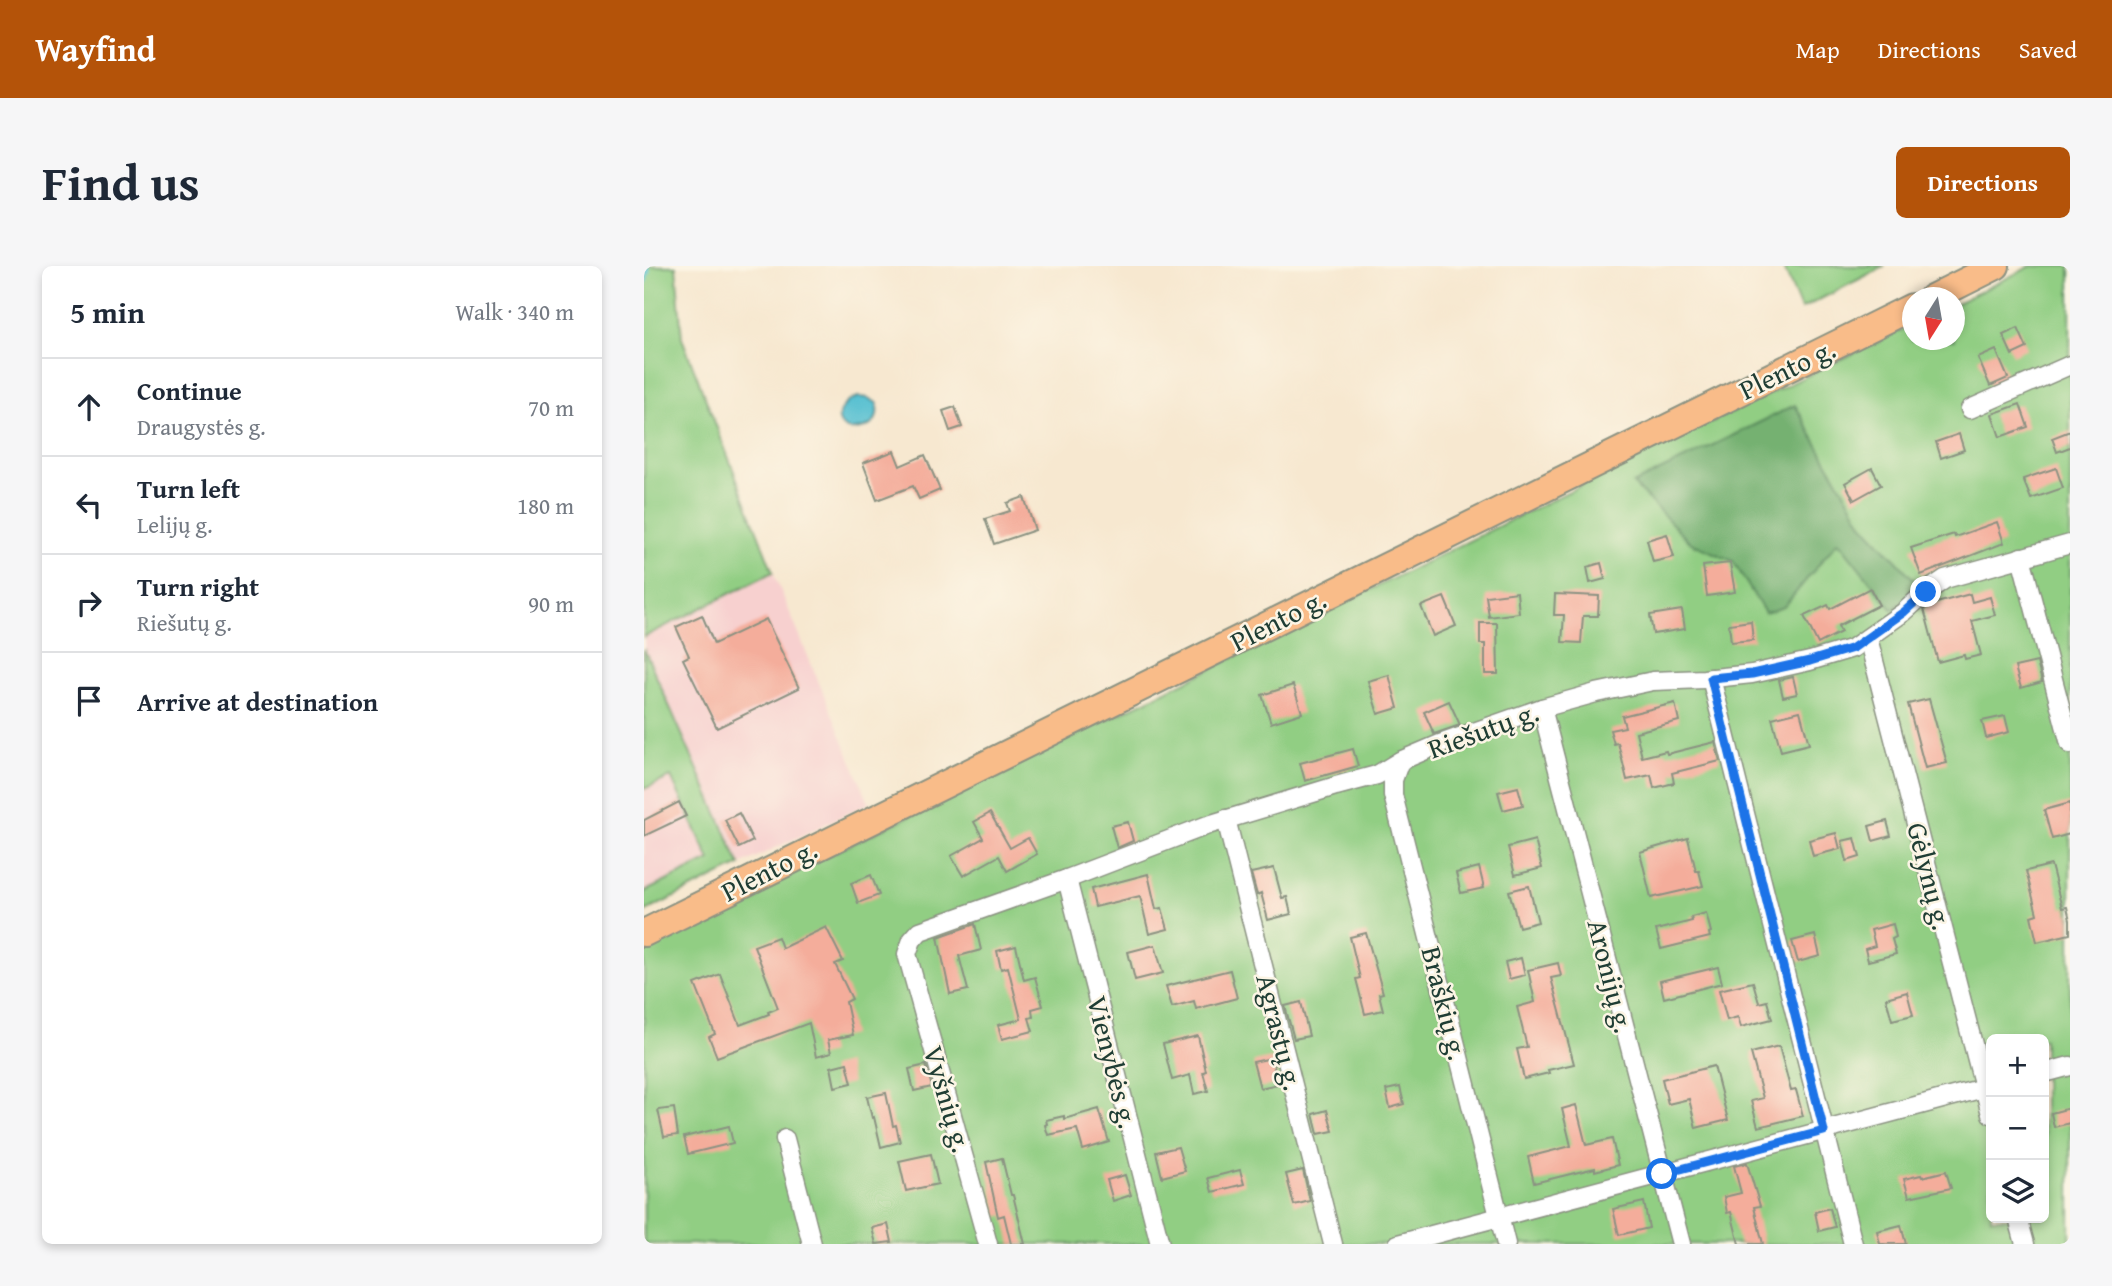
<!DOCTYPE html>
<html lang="en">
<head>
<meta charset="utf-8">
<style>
  :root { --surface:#fff; --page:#f6f6f7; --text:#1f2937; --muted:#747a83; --line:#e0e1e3; --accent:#b45309 }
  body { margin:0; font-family:"Gentium Book Plus",serif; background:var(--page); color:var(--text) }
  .controls { position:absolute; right:21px; bottom:21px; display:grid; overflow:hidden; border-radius:10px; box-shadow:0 4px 10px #0003 }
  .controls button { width:63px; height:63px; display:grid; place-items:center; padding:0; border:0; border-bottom:2px solid var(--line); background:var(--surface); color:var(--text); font:35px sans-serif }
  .compass { position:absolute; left:1258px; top:21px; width:63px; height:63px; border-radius:50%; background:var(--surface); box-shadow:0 4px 10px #0003; rotate:191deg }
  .stop { position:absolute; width:21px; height:21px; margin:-16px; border:5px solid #1a73e8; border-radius:50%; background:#fff }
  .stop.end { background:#1a73e8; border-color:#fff; box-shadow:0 2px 7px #0008 }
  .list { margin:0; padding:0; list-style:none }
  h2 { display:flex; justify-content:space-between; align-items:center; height:91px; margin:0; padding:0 28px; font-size:30px }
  h2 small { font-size:23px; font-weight:400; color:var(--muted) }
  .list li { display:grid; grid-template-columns:46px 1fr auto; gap:21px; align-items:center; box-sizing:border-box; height:98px; padding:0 28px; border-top:2px solid var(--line) }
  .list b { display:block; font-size:26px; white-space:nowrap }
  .list p { margin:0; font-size:23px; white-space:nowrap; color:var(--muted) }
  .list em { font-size:23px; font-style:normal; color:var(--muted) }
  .icon { flex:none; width:38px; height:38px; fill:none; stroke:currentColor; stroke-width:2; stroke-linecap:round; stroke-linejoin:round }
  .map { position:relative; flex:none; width:1426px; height:978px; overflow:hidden; border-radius:10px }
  header { display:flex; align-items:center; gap:42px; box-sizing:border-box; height:98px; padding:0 35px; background:var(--accent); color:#fff }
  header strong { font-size:33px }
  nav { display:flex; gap:38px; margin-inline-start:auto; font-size:24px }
  .intro { display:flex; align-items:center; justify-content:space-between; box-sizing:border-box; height:168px; padding:0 42px }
  h1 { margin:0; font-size:49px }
  .button { padding:18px 32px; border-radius:10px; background:var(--accent); color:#fff; font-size:24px; font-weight:700 }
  main { display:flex; gap:42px; padding:0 42px }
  aside { flex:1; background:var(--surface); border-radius:10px; box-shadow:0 4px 10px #0003 }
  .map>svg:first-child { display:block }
  .built { fill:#f7d0cf }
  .green { fill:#91ce83; stroke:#58865c; stroke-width:2; fill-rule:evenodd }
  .forest { fill:#74b171; stroke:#4a7752; stroke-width:2 }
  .water { fill:#56c0d1; stroke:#3a7e82; stroke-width:2 }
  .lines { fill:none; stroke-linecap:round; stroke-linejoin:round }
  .stream { stroke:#56c0d1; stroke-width:5 }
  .building { fill:#f4ad9b }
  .minor-casing { stroke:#8b9282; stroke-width:21 }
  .highway-casing { stroke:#8b9282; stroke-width:30 }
  .minor { stroke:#fff; stroke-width:18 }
  .highway { stroke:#f9bc89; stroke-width:26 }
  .route { stroke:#1a73e8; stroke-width:9 }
  .labels { text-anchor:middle; stroke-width:5; stroke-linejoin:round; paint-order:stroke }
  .street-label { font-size:28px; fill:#1f3d34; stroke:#fcf5e5 }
</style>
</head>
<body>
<header>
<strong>Wayfind</strong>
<nav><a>Map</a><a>Directions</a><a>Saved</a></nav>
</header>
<div class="intro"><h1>Find us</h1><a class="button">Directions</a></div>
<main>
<aside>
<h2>5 min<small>Walk · 340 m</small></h2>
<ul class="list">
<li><svg class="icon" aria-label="ahead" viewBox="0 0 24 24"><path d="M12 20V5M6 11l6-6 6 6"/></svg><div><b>Continue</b><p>Draugystės g.</p></div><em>70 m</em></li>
<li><svg class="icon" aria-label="left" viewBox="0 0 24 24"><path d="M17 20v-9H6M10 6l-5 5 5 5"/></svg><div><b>Turn left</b><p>Lelijų g.</p></div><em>180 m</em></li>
<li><svg class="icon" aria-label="right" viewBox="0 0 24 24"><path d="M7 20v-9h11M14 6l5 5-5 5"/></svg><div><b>Turn right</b><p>Riešutų g.</p></div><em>90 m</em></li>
<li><svg class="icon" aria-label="arrive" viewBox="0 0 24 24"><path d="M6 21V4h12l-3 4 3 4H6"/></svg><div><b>Arrive at destination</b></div></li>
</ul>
</aside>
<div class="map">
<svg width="1426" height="978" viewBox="0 0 1426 978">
  <rect width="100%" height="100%" fill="#fcf5e5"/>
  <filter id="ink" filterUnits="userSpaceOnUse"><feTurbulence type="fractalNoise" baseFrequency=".0143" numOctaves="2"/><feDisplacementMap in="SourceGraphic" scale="14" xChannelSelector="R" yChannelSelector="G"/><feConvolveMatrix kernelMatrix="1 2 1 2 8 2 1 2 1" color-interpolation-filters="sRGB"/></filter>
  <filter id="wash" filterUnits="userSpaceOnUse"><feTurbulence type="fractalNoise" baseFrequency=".00686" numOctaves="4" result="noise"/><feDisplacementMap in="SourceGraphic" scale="28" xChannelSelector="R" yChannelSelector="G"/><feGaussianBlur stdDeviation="1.57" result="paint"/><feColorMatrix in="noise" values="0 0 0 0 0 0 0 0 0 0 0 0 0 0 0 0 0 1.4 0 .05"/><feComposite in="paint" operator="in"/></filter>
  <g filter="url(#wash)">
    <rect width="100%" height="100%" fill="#f7e8d0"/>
    <g class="built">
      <path d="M 129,306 L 225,537 L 96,599 L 0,383 L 0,371 Z"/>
      <path d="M 26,511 L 66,594 L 0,626 L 0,523 Z"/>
    </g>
    <g class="green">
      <path d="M 0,0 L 32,0 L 38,72 L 129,306 L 0,371 Z"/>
      <path d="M 1139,0 L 1241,0 L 1157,43 Z"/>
      <path d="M 1387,0 L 1426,0 L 1426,978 L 0,978 L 0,679 L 522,425 L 970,203 L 1268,59 L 1268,74 L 1310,74 L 1311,38 ZM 1347,773 L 1400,773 L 1400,952 L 1347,952 Z"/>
      <path d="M 0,383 L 96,599 L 0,646 L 0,626 L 66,594 L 27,511 L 0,523 Z"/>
    </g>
    <path class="forest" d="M 1151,139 L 1219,259 L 1275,319 L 1249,344 L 1194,275 L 1140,341 L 1121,347 L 1089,295 L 1047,277 L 989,218 Z"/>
    <path class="water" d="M 214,131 L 224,132 L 233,137 C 234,147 234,156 223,161 C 192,174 183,142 214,131 Z"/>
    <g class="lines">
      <path class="stream" d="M 0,18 L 4,5 L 2,0"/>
    </g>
    <g id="blocks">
      <g class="building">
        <path d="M 1374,62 L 1383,82 L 1368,89 L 1359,69 Z"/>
        <path d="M 1352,84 L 1364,112 L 1346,120 L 1334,92 Z"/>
        <path d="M 1376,138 L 1384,161 L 1356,171 L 1348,148 Z"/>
        <path d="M 311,141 L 318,161 L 306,165 L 299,145 Z"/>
        <path d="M 1426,165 L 1426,181 L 1413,186 L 1408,172 Z"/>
        <path d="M 1315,168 L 1320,184 L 1297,192 L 1292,176 Z"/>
        <path d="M 250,185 L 256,200 L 281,189 L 296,224 L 275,233 L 269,220 L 233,234 L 219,197 Z"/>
        <path d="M 1228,202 L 1237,219 L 1210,234 L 1201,217 Z"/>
        <path d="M 1412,202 L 1419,222 L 1387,233 L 1379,213 Z"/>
        <path d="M 380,231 L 391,264 L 350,278 L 341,253 L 366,245 L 363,237 Z"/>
        <path d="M 1353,256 L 1360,277 L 1277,309 L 1267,282 L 1310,268 L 1311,271 Z"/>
        <path d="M 1023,268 L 1030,291 L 1009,296 L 1003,274 Z"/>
        <path d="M 957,297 L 961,313 L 946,317 L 943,301 Z"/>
        <path d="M 1086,297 L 1091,326 L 1063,330 L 1059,300 Z"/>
        <path d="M 1226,322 L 1235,339 L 1194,360 L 1197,366 L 1174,378 L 1160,350 L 1184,339 L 1186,343 Z"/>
        <path d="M 873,326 L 875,347 L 845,351 L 842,330 Z"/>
        <path d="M 911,328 L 955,330 L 954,350 L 939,350 L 937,377 L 918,376 L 920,349 L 910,349 Z"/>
        <path d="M 1326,328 L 1328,336 L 1346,331 L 1351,349 L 1328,355 L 1337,389 L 1321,393 L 1320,389 L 1294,396 L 1280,343 L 1285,339 Z"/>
        <path d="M 800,331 L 812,360 L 789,370 L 777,340 Z"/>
        <path d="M 1038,344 L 1041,363 L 1009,368 L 1006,349 Z"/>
        <path d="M 58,349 L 70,378 L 122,353 L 155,422 L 73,462 L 39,393 L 45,390 L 32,361 Z"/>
        <path d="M 1107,355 L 1109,374 L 1087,376 L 1085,358 Z"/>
        <path d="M 836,357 L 853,357 L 854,408 L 841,408 L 841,378 L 836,378 Z"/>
        <path d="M 1393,396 L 1398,416 L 1377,422 L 1371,401 Z"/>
        <path d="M 745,409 L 754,442 L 734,448 L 724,415 Z"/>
        <path d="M 1149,411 L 1153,428 L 1139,431 L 1135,414 Z"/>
        <path d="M 649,419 L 658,447 L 627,457 L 618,429 Z"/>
        <path d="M 1285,433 L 1303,497 L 1281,502 L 1264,438 Z"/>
        <path d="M 805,435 L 816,459 L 790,468 L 780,446 Z"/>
        <path d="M 1031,437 L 1035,455 L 992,466 L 998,491 L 1022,485 L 1023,488 L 1071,476 L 1076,495 L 1028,507 L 1030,517 L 1010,522 L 1007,509 L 983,514 L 974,477 L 970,478 L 966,464 L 981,461 L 978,450 Z"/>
        <path d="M 1156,445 L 1165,478 L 1137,485 L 1128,452 Z"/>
        <path d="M 1361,450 L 1365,466 L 1342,472 L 1338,455 Z"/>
        <path d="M 709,483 L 714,500 L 661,515 L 656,497 Z"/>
        <path d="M 874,521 L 879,539 L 859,544 L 854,526 Z"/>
        <path d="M 35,536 L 42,550 L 0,570 L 0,554 Z"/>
        <path d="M 1426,537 L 1426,568 L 1408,573 L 1400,544 Z"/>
        <path d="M 95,547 L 109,575 L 95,582 L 81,554 Z"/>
        <path d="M 346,547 L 366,582 L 384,572 L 393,588 L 363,605 L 355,590 L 319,610 L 307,590 L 339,572 L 330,556 Z"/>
        <path d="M 1243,555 L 1247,570 L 1229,575 L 1225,560 Z"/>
        <path d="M 484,556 L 489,575 L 473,582 L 467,560 Z"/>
        <path d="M 1192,567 L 1196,583 L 1169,590 L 1165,574 Z"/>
        <path d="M 1044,572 L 1052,605 L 1055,605 L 1059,620 L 1007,632 L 996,586 Z"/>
        <path d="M 1211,572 L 1216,591 L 1203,595 L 1198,575 Z"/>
        <path d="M 891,574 L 898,602 L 871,609 L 864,581 Z"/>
        <path d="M 1407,599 L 1418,642 L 1423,641 L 1426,654 L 1426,668 L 1393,676 L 1387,650 L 1393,648 L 1382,605 Z"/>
        <path d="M 835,601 L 840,622 L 817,627 L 812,607 Z"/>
        <path d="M 630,602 L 638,632 L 643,631 L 647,648 L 624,654 L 617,627 L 613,629 L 607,607 Z"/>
        <path d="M 504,608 L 512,643 L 518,642 L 524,663 L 505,668 L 496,630 L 451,641 L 447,623 Z"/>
        <path d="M 227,609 L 235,629 L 214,637 L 207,617 Z"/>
        <path d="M 885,620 L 894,656 L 875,661 L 865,625 Z"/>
        <path d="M 1062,647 L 1067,666 L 1065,667 L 1066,671 L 1017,683 L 1012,664 L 1048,655 L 1047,651 Z"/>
        <path d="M 331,658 L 337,684 L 315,690 L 324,724 L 306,728 L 294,671 Z"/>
        <path d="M 1249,658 L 1252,671 L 1248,673 L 1252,688 L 1224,695 L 1221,683 L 1231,680 L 1227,664 Z"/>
        <path d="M 182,661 L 199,695 L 191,698 L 208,733 L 202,736 L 209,769 L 184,774 L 187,787 L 172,791 L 165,757 L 73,791 L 65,771 L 71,768 L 51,718 L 76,708 L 96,759 L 125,748 L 124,746 L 134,742 L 110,680 L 134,671 L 138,682 Z"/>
        <path d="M 722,667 L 739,727 L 735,728 L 739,744 L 721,748 L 712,713 L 716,712 L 706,671 Z"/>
        <path d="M 1171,669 L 1176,690 L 1154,696 L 1148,675 Z"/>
        <path d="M 511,679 L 519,707 L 491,714 L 484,686 Z"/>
        <path d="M 372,680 L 380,714 L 391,711 L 399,740 L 388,743 L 389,751 L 385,752 L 389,765 L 358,773 L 354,759 L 377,753 L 364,701 L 357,703 L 353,685 Z"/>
        <path d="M 877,692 L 881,709 L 865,713 L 861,696 Z"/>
        <path d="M 914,697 L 917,710 L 907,712 L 930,798 L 904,804 L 905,807 L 880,813 L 873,783 L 883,781 L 873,741 L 891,736 L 884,704 Z"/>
        <path d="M 1074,701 L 1078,717 L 1020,732 L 1016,715 Z"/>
        <path d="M 586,704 L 593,732 L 552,743 L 550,735 L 528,741 L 522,720 Z"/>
        <path d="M 1109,716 L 1115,737 L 1123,735 L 1128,753 L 1097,761 L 1094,751 L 1083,754 L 1075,724 Z"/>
        <path d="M 1263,726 L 1269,749 L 1248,754 L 1242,732 Z"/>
        <path d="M 657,736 L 665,770 L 650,773 L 641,740 Z"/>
        <path d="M 554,770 L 562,805 L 559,806 L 564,825 L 550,828 L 546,809 L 528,814 L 519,778 Z"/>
        <path d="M 1135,780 L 1147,825 L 1152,824 L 1159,850 L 1114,861 L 1107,835 L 1119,832 L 1107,787 Z"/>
        <path d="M 628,792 L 634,818 L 616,822 L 609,796 Z"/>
        <path d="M 203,797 L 208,817 L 191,821 L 187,801 Z"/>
        <path d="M 282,799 L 288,821 L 270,825 L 265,803 Z"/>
        <path d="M 1070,800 L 1084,854 L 1052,862 L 1045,833 L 1024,838 L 1018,813 Z"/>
        <path d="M 756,821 L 760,838 L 746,842 L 742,824 Z"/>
        <path d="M 242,827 L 249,860 L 252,859 L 256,876 L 237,881 L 230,851 L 228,852 L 223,831 Z"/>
        <path d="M 932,839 L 942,879 L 968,873 L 974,899 L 951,905 L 951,902 L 890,917 L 884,891 L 927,880 L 918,843 Z"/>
        <path d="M 30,842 L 34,869 L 20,871 L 14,844 Z"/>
        <path d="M 1426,842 L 1426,857 L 1410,861 L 1407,847 Z"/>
        <path d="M 455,843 L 465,876 L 439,884 L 433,863 L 404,869 L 401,859 L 403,858 L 402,854 L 420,850 L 420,853 Z"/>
        <path d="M 683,844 L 689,865 L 674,868 L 669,848 Z"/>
        <path d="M 85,860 L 89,877 L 44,888 L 40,871 Z"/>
        <path d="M 534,881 L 541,905 L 518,911 L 512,886 Z"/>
        <path d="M 287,888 L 294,918 L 262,925 L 255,895 Z"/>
        <path d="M 358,892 L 367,929 L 369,929 L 381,978 L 367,978 L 360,949 L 354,951 L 342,896 Z"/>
        <path d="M 1103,897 L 1116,940 L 1110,941 L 1119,978 L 1095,978 L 1087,946 L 1083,947 L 1080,931 L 1097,927 L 1090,900 Z"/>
        <path d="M 596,904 L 600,918 L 568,926 L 564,912 Z"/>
        <path d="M 659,904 L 666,935 L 650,939 L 642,908 Z"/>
        <path d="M 1302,905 L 1307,922 L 1265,931 L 1260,913 L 1277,909 L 1278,911 Z"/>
        <path d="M 481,909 L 487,929 L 469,935 L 463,914 Z"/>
        <path d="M 1000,936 L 1005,962 L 975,969 L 969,943 Z"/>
        <path d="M 1186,942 L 1191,961 L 1175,965 L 1171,946 Z"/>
        <path d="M 244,958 L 248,976 L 232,978 L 228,962 Z"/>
        <path d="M 1257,959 L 1262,978 L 1236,978 L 1233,965 Z"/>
      </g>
    </g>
  </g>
  <g filter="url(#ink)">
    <use href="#blocks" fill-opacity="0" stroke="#8b9282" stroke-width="2"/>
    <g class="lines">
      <g class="minor-casing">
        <g id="minor">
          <path d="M 1326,143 L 1426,99"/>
          <path d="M 1377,291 L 1426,478"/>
          <path d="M 1224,372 L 1347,848"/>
          <path d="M 1067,412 L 1209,978"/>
          <path d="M 898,442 L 1037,978"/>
          <path d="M 756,495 L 749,514 L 749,529 L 862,978"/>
          <path d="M 582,553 L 689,978"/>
          <path d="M 423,613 L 516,978"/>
          <path d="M 1400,807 L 1426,800"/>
          <path d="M 141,873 L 168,978"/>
          <path d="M 1374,952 L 1381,978"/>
          <path d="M 344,978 L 263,688 L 268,674 L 276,665 L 423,613 L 564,559 L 692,520 L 733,509 L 756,495 L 796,478 L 898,442 L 952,427 L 1009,415 L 1060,413 L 1108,408 L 1166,395 L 1209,382 L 1260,346 L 1282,326 L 1301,313 L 1426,278"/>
          <path d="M 754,978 L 1347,820"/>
        </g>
      </g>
      <g class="highway-casing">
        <g id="highway">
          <path d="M 1288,32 L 1352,0"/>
          <path d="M 0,667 L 1268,41"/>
        </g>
      </g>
      <use href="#minor" class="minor"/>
      <use href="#highway" class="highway"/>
    </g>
  </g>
  <g class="lines" filter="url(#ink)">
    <path class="route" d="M 1018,908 L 1180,865 L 1067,412 L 1108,408 L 1166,395 L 1209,382 L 1260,346 L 1282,326"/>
  </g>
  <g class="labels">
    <g class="street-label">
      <text transform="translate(1143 103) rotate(-26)" y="10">Plento g.</text>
      <text transform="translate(634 354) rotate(-27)" y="10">Plento g.</text>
      <text transform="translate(839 464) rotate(-20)" y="10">Riešutų g.</text>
      <text transform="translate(125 604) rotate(-27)" y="10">Plento g.</text>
      <text transform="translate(1286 610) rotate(76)" y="10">Gėlynų g.</text>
      <text transform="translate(967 710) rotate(76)" y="10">Aronijų g.</text>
      <text transform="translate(801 737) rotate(76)" y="10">Braškių g.</text>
      <text transform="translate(636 766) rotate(76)" y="10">Agrastų g.</text>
      <text transform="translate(469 796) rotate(76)" y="10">Vienybės g.</text>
      <text transform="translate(304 833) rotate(74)" y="10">Vyšnių g.</text>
    </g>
  </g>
</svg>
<div class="controls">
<button>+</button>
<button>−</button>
<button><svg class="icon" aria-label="layers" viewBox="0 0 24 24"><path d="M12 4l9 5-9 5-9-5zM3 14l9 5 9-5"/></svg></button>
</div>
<svg class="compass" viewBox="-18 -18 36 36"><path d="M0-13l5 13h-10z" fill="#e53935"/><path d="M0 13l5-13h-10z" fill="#747a83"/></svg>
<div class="stop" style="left:1018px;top:908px"></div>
<div class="stop end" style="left:1282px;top:326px"></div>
</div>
</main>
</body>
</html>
